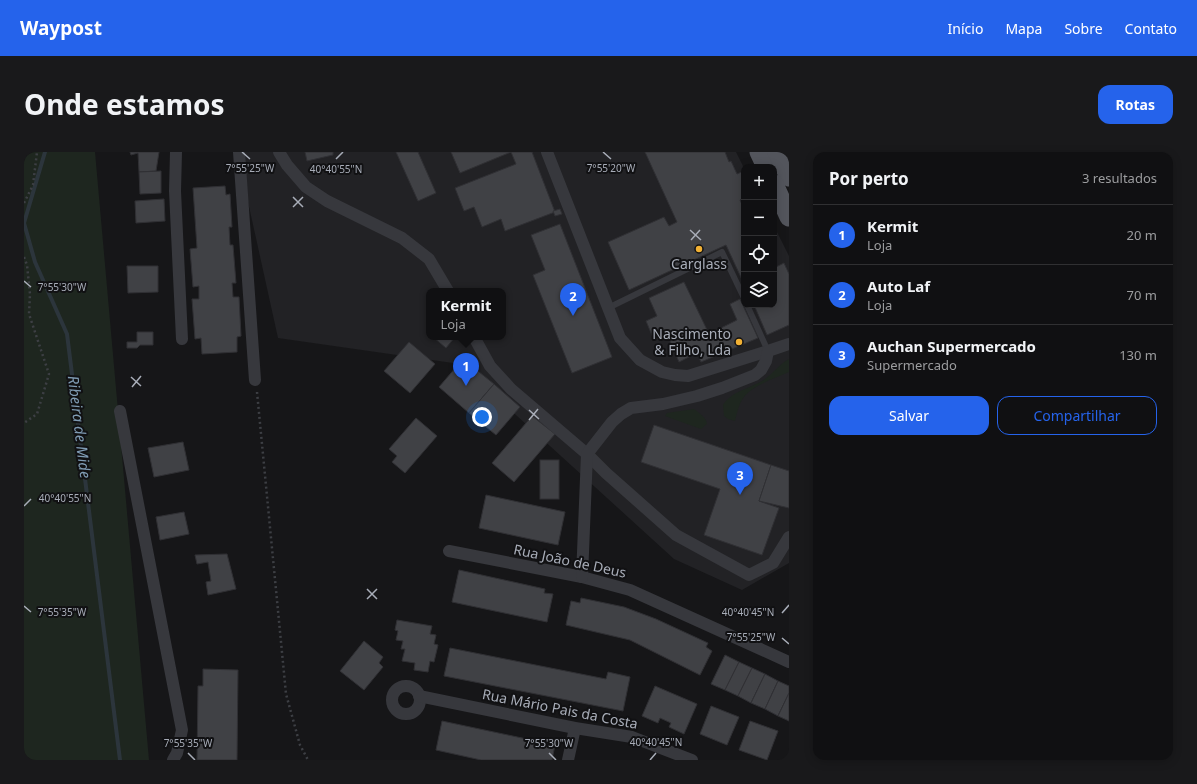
<!DOCTYPE html>
<html lang="pt">
<head>
<meta charset="utf-8">
<style>
  :root { --surface:#101012; --page:#19191b; --text:#f1f3f6; --muted:#9c9d9f; --line:#303032; --accent:#2563eb }
  body { margin:0; font-family:"Noto Sans",sans-serif; background:var(--page); color:var(--text) }
  .controls { position:absolute; right:12px; top:12px; display:grid; overflow:hidden; border-radius:8px; box-shadow:0 2px 10px #0003 }
  .controls button { width:36px; height:36px; display:grid; place-items:center; padding:0; border:0; border-bottom:1px solid var(--line); background:var(--surface); color:var(--text); font:20px sans-serif }
  .you { position:absolute; left:458px; top:265px; width:14px; height:14px; margin:-10px; border:3px solid #fff; border-radius:50%; background:#1a73e8; box-shadow:0 0 0 6px #1a73e833 }
  .badge { display:grid; place-items:center; width:26px; height:26px; border-radius:50%; background:var(--accent); color:#fff; font-size:13px; font-weight:700 }
  .pin { position:absolute; translate:-50% -33px; filter:drop-shadow(0 1px 2px #0008) }
  .pin::after { content:''; position:absolute; top:21px; width:14px; height:12px; background:inherit; clip-path:polygon(0 0,100% 0,50% 100%) }
  .popup { position:absolute; left:402px; top:136px; width:80px; height:52px; box-sizing:border-box; display:grid; place-content:center; border-radius:8px; background:var(--surface); filter:drop-shadow(0 1px 3px #0005); font-size:13px; white-space:nowrap; color:var(--muted) }
  .popup b { font-size:15px; color:var(--text) }
  .popup::after { content:''; position:absolute; left:50%; top:100%; margin-left:-8px; border:8px solid transparent; border-top-color:var(--surface) }
  .list { margin:0; padding:0; list-style:none }
  h2 { display:flex; justify-content:space-between; align-items:center; height:52px; margin:0; padding:0 16px; font-size:17px }
  h2 small { font-size:13px; font-weight:400; color:var(--muted) }
  .list li { display:grid; grid-template-columns:26px 1fr auto; gap:12px; align-items:center; box-sizing:border-box; height:60px; padding:0 16px; border-top:1px solid var(--line) }
  .list b { display:block; font-size:15px; white-space:nowrap }
  .list p { margin:0; font-size:13px; white-space:nowrap; color:var(--muted) }
  .list em { font-size:13px; font-style:normal; color:var(--muted) }
  .actions { display:flex; gap:8px; padding:12px 16px }
  .actions a { flex:1; padding:9px 0; border:1px solid var(--accent); border-radius:12px; text-align:center; font-size:14px; color:var(--accent) }
  .actions .main { background:var(--accent); color:#fff }
  .icon { flex:none; width:22px; height:22px; fill:none; stroke:currentColor; stroke-width:2; stroke-linecap:round; stroke-linejoin:round }
  .map { position:relative; flex:none; width:765px; height:608px; overflow:hidden; border-radius:12px }
  header { display:flex; align-items:center; gap:24px; box-sizing:border-box; height:56px; padding:0 20px; background:var(--accent); color:#fff }
  header strong { font-size:19px }
  nav { display:flex; gap:22px; margin-inline-start:auto; font-size:14px }
  .intro { display:flex; align-items:center; justify-content:space-between; box-sizing:border-box; height:96px; padding:0 24px }
  h1 { margin:0; font-size:28px }
  .button { padding:10px 18px; border-radius:12px; background:var(--accent); color:#fff; font-size:14px; font-weight:700 }
  main { display:flex; gap:24px; padding:0 24px }
  aside { flex:1; background:var(--surface); border-radius:12px; box-shadow:0 2px 10px #0003 }
  .map>svg:first-child { display:block }
  .built { fill:#222225; fill-rule:evenodd }
  .green { fill:#1e261f }
  .lines { fill:none; stroke-linecap:round; stroke-linejoin:round }
  .stream { stroke:#2c353c; stroke-width:4 }
  .building { fill:#404145; stroke:#303034 }
  .path { stroke:#3d3f44; stroke-width:2.5; stroke-dasharray:2 3; stroke-linecap:butt }
  .service { stroke:#37383d; stroke-width:6 }
  .minor { stroke:#37383d; stroke-width:12 }
  .primary { stroke:#53555c; stroke-width:19 }
  .ticks { fill:none; stroke:#a8adb8; stroke-width:1.5 }
  .poi-dot { fill:#f2b134; stroke:#111113; stroke-width:1.5 }
  .labels { text-anchor:middle; stroke-width:4; stroke-linejoin:round; paint-order:stroke }
  .poi-label { font-size:14px; fill:#a8adb8; stroke:#111113 }
  .street-label { font-size:14px; fill:#a8adb8; stroke:#111113 }
  .water-label { font-size:15px; font-style:italic; fill:#7f9bb3; stroke:#111113 }
  .ticks-label { font-size:10px; text-anchor:middle; fill:#a8adb8; stroke:#111113; stroke-width:4; stroke-linejoin:round; paint-order:stroke }
</style>
</head>
<body>
<header>
<strong>Waypost</strong>
<nav><a>Início</a><a>Mapa</a><a>Sobre</a><a>Contato</a></nav>
</header>
<div class="intro"><h1>Onde estamos</h1><a class="button">Rotas</a></div>
<main>
<div class="map">
<svg width="765" height="608" viewBox="0 0 765 608">
  <rect width="100%" height="100%" fill="#161618"/>
  <path class="built" d="M 213,0 L 712,0 L 720,16 L 720,153 L 750,153 L 750,74 L 765,104 L 765,411 L 718,438 L 650,407 L 436,212 L 254,186 ZM 405,139 L 479,139 L 479,185 L 405,185 Z"/>
  <g class="green">
    <path d="M 0,0 L 71,0 L 125,608 L 0,608 Z"/>
    <path d="M 765,207 L 765,220 C 752,226 729,233 720,245 C 715,251 713,261 711,269 L 704,267 L 700,264 L 699,253 C 707,239 728,236 741,227 C 750,221 755,212 765,207 Z"/>
    <path d="M 670,257 C 675,261 682,265 683,272 L 677,277 L 641,264 L 643,261 Z"/>
  </g>
  <g class="lines">
    <path class="stream" d="M 21,0 L 0,71 L 11,110 L 43,182 L 96,608"/>
  </g>
  <g class="building">
    <path d="M 106,0 L 135,0 L 132,19 L 115,20 L 114,1 L 107,3 Z"/>
    <path d="M 281,0 L 309,0 L 309,3 L 283,9 Z"/>
    <path d="M 372,0 L 394,0 L 412,41 L 394,49 Z"/>
    <path d="M 427,0 L 487,0 L 436,21 Z"/>
    <path d="M 487,0 L 508,0 L 531,60 L 481,79 L 477,67 L 458,75 L 450,55 L 440,59 L 431,36 L 492,12 Z"/>
    <path d="M 621,0 L 701,0 L 705,10 L 707,9 L 713,22 L 720,19 L 720,46 L 716,48 L 720,57 L 720,132 L 702,93 L 605,138 L 584,90 L 640,65 L 645,74 L 653,70 Z"/>
    <path d="M 137,19 L 137,41 L 116,42 L 115,20 Z"/>
    <path d="M 201,34 L 202,43 L 206,42 L 208,75 L 205,75 L 206,93 L 209,93 L 212,131 L 208,131 L 209,145 L 215,145 L 217,184 L 213,185 L 213,200 L 178,202 L 177,186 L 171,187 L 168,147 L 175,147 L 175,134 L 169,135 L 166,97 L 173,96 L 169,36 Z"/>
    <path d="M 140,47 L 141,69 L 112,71 L 111,49 Z"/>
    <path d="M 536,57 L 538,62 L 531,64 L 529,59 Z"/>
    <path d="M 536,72 L 588,205 L 548,221 L 509,123 L 521,118 L 507,83 Z"/>
    <path d="M 760,111 L 765,122 L 765,173 L 743,183 L 730,153 L 750,153 L 750,116 Z"/>
    <path d="M 103,114 L 134,114 L 134,140 L 104,141 Z"/>
    <path d="M 660,130 L 685,182 L 713,168 L 706,152 L 716,147 L 734,186 L 677,210 L 673,201 L 655,210 L 643,182 L 630,188 L 622,169 L 633,164 L 625,146 Z"/>
    <path d="M 113,180 L 129,180 L 129,193 L 116,193 L 113,196 L 103,196 L 103,190 L 113,190 Z"/>
    <path d="M 409,185 L 431,185 L 422,196 Z"/>
    <path d="M 385,190 L 411,212 L 386,241 L 360,219 Z"/>
    <path d="M 439,207 L 470,232 L 445,261 L 415,235 Z"/>
    <path d="M 470,232 L 496,255 L 472,283 L 445,261 Z"/>
    <path d="M 508,264 L 531,282 L 490,330 L 468,311 Z"/>
    <path d="M 392,266 L 413,284 L 381,321 L 368,310 L 373,304 L 365,297 Z"/>
    <path d="M 630,273 L 747,313 L 735,349 L 755,356 L 738,403 L 680,383 L 696,337 L 617,310 Z"/>
    <path d="M 159,290 L 165,318 L 130,325 L 124,296 Z"/>
    <rect x="516" y="308" width="19" height="39"/>
    <path d="M 747,313 L 765,319 L 765,356 L 735,349 Z"/>
    <path d="M 462,343 L 541,360 L 534,393 L 455,376 Z"/>
    <path d="M 160,360 L 165,382 L 136,388 L 132,365 Z"/>
    <path d="M 203,402 L 212,437 L 184,443 L 182,430 L 187,429 L 184,410 L 173,412 L 171,403 Z"/>
    <path d="M 435,418 L 521,437 L 520,441 L 529,442 L 523,470 L 428,450 Z"/>
    <path d="M 557,446 L 600,455 L 632,467 L 684,491 L 682,495 L 688,499 L 676,523 L 606,488 L 542,473 L 547,449 L 556,451 Z"/>
    <path d="M 373,468 L 408,474 L 406,482 L 412,483 L 410,492 L 414,493 L 410,510 L 406,509 L 404,520 L 390,518 L 391,511 L 378,509 L 381,497 L 377,497 L 379,489 L 372,488 L 374,479 L 371,478 Z"/>
    <path d="M 340,489 L 359,505 L 355,511 L 359,515 L 340,538 L 316,519 Z"/>
    <path d="M 426,496 L 582,527 L 584,520 L 606,525 L 599,559 L 420,524 Z"/>
    <path d="M 701,503 L 715,510 L 701,538 L 687,532 Z"/>
    <path d="M 715,510 L 728,516 L 714,544 L 701,538 Z"/>
    <path d="M 728,516 L 741,522 L 727,551 L 714,544 Z"/>
    <path d="M 179,517 L 214,518 L 213,608 L 173,608 L 174,534 L 179,534 Z"/>
    <path d="M 741,522 L 754,529 L 741,557 L 727,551 Z"/>
    <path d="M 754,529 L 765,534 L 765,541 L 754,564 L 741,557 Z"/>
    <path d="M 631,534 L 673,552 L 660,582 L 645,575 L 647,571 L 636,566 L 634,571 L 618,564 Z"/>
    <path d="M 765,541 L 765,569 L 754,564 Z"/>
    <path d="M 687,554 L 715,565 L 703,593 L 676,582 Z"/>
    <path d="M 418,569 L 531,593 L 528,608 L 457,608 L 412,598 Z"/>
    <path d="M 726,569 L 754,579 L 743,608 L 715,598 Z"/>
  </g>
  <g class="lines">
    <g class="path">
      <path d="M 0,51 L 9,33 L 13,0"/>
      <path d="M 0,105 L 3,113 L 6,142 L 5,162 L 25,222 L 13,262 L 0,271"/>
      <path d="M 233,240 L 262,542 L 276,593 L 284,608"/>
    </g>
    <g class="service">
      <path d="M 723,153 L 744,199"/>
      <path d="M 584,156 L 698,100 L 720,146"/>
    </g>
    <g class="minor">
      <path d="M 152,0 L 151,39 L 158,187"/>
      <path d="M 215,0 L 231,228"/>
      <path d="M 255,0 L 263,13 L 282,35 L 303,49 L 378,86 L 405,107 L 424,139"/>
      <path d="M 523,0 L 596,186 L 616,208 L 638,220 L 651,223 L 664,224 L 744,199"/>
      <path d="M 450,185 L 466,214 L 487,237 L 563,302 L 582,321 L 652,383 L 725,423 L 749,411 L 765,385"/>
      <path d="M 96,259 L 158,578 L 153,601 L 149,608"/>
      <path d="M 425,399 L 558,425 L 606,438 L 765,510"/>
      <path d="M 558,425 L 563,302 L 588,270 L 597,262 L 607,256 L 639,252 L 673,244 L 698,236 L 731,223 L 737,218 L 742,209 L 744,199 L 765,192"/>
      <circle cx="382" cy="548" r="14"/>
      <path d="M 395,544 L 551,576 L 608,585 L 668,608"/>
      <path d="M 544,608 L 551,576"/>
    </g>
    <g class="primary">
      <path d="M 735,0 L 742,15"/>
      <path d="M 753,0 L 765,25"/>
      <path d="M 750,32 L 765,65"/>
    </g>
  </g>
  <path class="ticks" d="M 218,0 L 226,7M 579,0 L 587,7M 312,7 L 319,0M 269,45 L 279,55M 269,55 L 279,45M 666,78 L 677,88M 667,88 L 676,78M 0,129 L 7,135M 107,225 L 117,234M 108,235 L 117,224M 505,258 L 515,267M 505,268 L 514,257M 0,354 L 7,347M 343,437 L 353,447M 343,447 L 353,437M 0,454 L 7,460M 758,461 L 765,453M 758,486 L 765,492M 164,601 L 171,608M 525,601 L 532,608M 626,608 L 632,601"/>
  <g class="poi-dot">
    <circle cx="675" cy="97" r="4"/>
    <circle cx="715" cy="190" r="4"/>
  </g>
  <g class="labels">
    <g class="poi-label">
      <text x="675" y="117">Carglass</text>
      <text x="707" y="187" text-anchor="end">Nascimento<tspan x="707" dy="16">&amp; Filho, Lda</tspan></text>
    </g>
    <g class="street-label">
      <text transform="translate(546 409) rotate(12)" y="5">Rua João de Deus</text>
      <text transform="translate(536 557) rotate(11)" y="5">Rua Mário Pais da Costa</text>
    </g>
    <g class="water-label">
      <text transform="translate(55 275) rotate(83)" y="5">Ribeira de Mide</text>
    </g>
  </g>
  <g class="ticks-label">
    <text x="226" y="20">7°55'25"W</text>
    <text x="587" y="20">7°55'20"W</text>
    <text x="312" y="21">40°40'55"N</text>
    <text x="38" y="139">7°55'30"W</text>
    <text x="41" y="350">40°40'55"N</text>
    <text x="38" y="464">7°55'35"W</text>
    <text x="724" y="464">40°40'45"N</text>
    <text x="727" y="489">7°55'25"W</text>
    <text x="632" y="594">40°40'45"N</text>
    <text x="164" y="595">7°55'35"W</text>
    <text x="525" y="595">7°55'30"W</text>
  </g>
</svg>
<div class="controls">
<button>+</button>
<button>−</button>
<button><svg class="icon" aria-label="locate" viewBox="0 0 24 24"><circle cx="12" cy="12" r="6"/><path d="M12 2v4M12 18v4M2 12h4M18 12h4"/></svg></button>
<button><svg class="icon" aria-label="layers" viewBox="0 0 24 24"><path d="M12 4l9 5-9 5-9-5zM3 14l9 5 9-5"/></svg></button>
</div>
<div class="you"></div>
<div class="pin badge" style="left:442px;top:234px">1</div>
<div class="popup"><b>Kermit</b>Loja</div>
<div class="pin badge" style="left:549px;top:164px">2</div>
<div class="pin badge" style="left:716px;top:343px">3</div>
</div>
<aside>
<h2>Por perto<small>3 resultados</small></h2>
<ul class="list">
<li><span class="badge">1</span><div><b>Kermit</b><p>Loja</p></div><em>20 m</em></li>
<li><span class="badge">2</span><div><b>Auto Laf</b><p>Loja</p></div><em>70 m</em></li>
<li><span class="badge">3</span><div><b>Auchan Supermercado</b><p>Supermercado</p></div><em>130 m</em></li>
</ul>
<div class="actions"><a class="main">Salvar</a><a>Compartilhar</a></div>
</aside>
</main>
</body>
</html>
